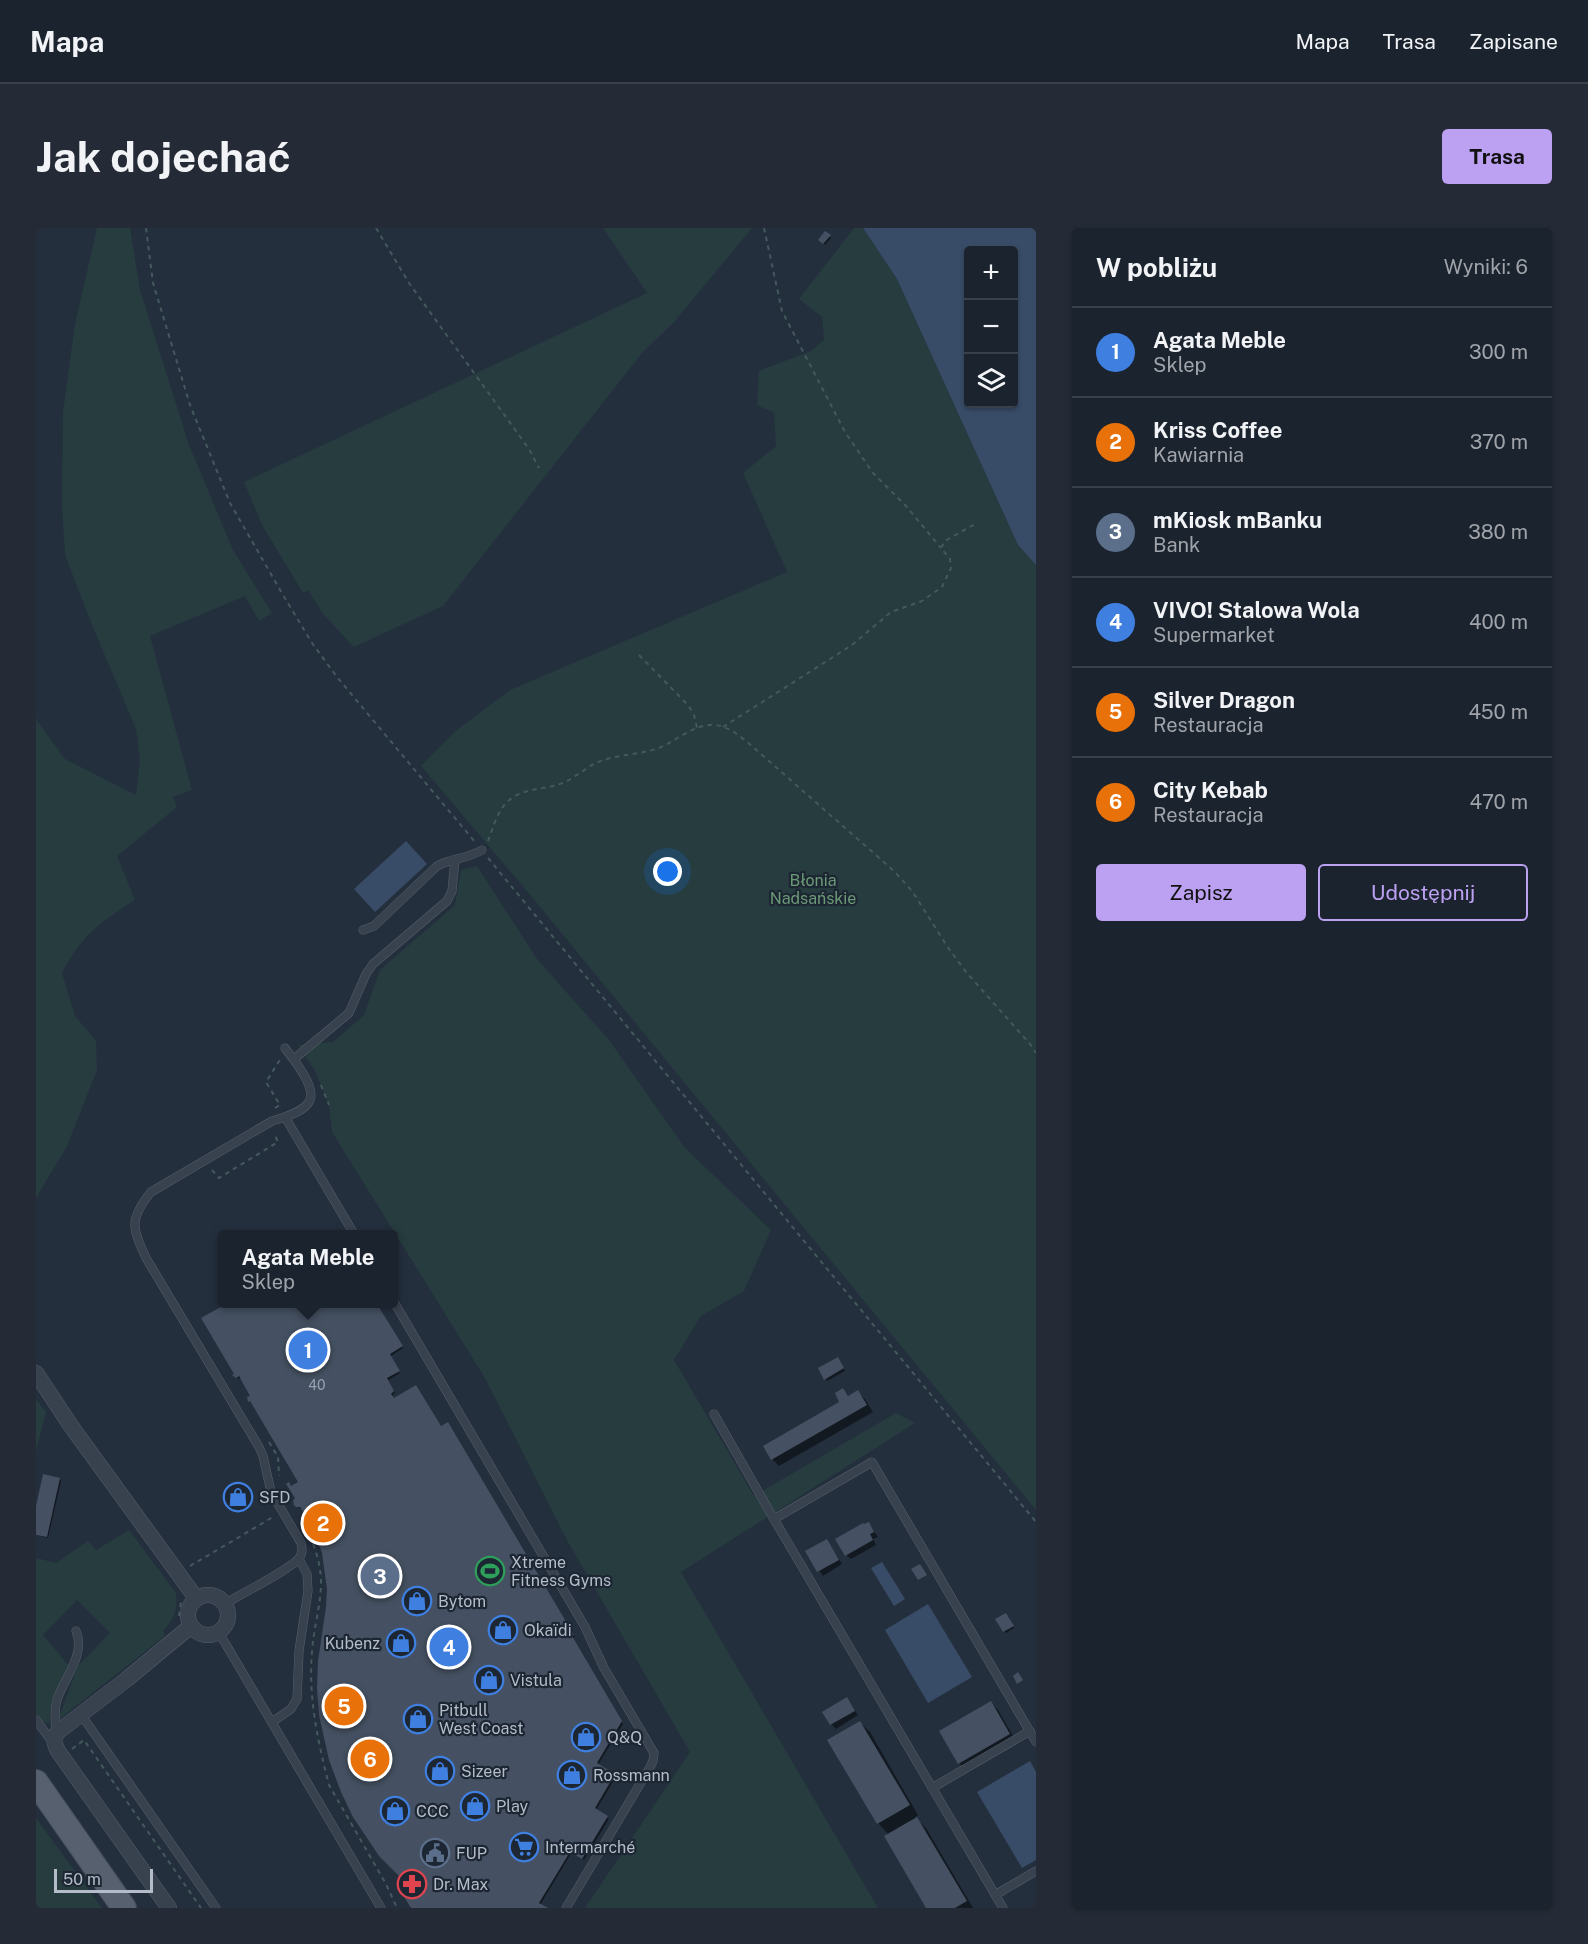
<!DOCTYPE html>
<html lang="pl">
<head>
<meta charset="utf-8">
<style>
  :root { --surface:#1b232e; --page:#242b36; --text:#f1f3f6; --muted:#a0a4aa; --line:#39404a; --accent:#bca0f2 }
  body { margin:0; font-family:"Public Sans",sans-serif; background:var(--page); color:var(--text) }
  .controls { position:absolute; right:18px; top:18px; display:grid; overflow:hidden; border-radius:6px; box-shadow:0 2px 4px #0004 }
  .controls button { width:54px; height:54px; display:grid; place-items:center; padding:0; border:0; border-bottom:2px solid var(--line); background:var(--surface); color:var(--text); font:30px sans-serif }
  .scale { position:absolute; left:18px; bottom:15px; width:99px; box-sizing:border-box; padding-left:6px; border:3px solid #b4bcc9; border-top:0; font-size:16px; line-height:21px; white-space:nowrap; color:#b4bcc9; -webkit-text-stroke:4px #1d2633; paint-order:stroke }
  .you { position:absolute; left:632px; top:644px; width:21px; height:21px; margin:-15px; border:4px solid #fff; border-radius:50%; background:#1a73e8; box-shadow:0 0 0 9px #1a73e833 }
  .badge { display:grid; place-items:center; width:39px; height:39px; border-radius:50%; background:var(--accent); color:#fff; font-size:20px; font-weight:700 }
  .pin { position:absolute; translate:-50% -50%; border:3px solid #fff; box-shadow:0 2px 6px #0006 }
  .popup { position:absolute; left:182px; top:1002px; width:180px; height:78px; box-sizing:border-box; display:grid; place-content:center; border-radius:6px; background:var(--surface); filter:drop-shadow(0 2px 4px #0005); font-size:20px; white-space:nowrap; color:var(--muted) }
  .popup b { font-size:22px; color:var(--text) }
  .popup::after { content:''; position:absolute; left:50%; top:100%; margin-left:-12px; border:12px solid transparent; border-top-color:var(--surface) }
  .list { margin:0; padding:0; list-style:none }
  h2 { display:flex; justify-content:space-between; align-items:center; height:78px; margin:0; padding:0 24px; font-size:26px }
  h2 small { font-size:20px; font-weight:400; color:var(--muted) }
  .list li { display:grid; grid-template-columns:39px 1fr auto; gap:18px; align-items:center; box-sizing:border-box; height:90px; padding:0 24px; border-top:2px solid var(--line) }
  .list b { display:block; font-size:22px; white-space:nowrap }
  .list p { margin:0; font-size:20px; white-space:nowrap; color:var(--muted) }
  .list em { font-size:20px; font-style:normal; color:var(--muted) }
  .actions { display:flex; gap:12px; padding:18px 24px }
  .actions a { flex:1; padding:14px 0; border:2px solid var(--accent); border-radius:6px; text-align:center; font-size:21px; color:var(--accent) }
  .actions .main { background:var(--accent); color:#111 }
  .icon { flex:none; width:33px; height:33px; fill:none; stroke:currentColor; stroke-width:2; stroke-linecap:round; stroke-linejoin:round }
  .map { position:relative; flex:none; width:1000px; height:1680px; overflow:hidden; border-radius:6px }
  header { display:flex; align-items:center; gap:36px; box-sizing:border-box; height:84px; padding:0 30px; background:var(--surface); border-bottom:2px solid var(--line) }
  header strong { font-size:28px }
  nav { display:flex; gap:33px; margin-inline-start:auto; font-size:21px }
  .intro { display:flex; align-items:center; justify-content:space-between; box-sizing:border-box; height:144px; padding:0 36px }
  h1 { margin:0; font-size:42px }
  .button { padding:15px 27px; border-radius:6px; background:var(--accent); color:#111; font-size:21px; font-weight:700 }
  main { display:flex; gap:36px; padding:0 36px }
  aside { flex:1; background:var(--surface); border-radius:6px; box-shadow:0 2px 4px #0004 }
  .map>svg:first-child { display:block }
  .green { fill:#263c3f }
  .water { fill:#394c67; fill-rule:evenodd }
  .shadow { fill:#0007 }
  .building { fill:#455162 }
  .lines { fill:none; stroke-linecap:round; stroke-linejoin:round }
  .service-casing { stroke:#565f6c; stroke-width:9 }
  .minor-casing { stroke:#565f6c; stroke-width:16 }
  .primary-casing { stroke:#414a57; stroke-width:26 }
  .path { stroke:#44595c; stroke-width:2; stroke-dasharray:4.5 4.5; stroke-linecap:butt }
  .service { stroke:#38414e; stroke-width:8 }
  .minor { stroke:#38414e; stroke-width:15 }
  .primary { stroke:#56606e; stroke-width:24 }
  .labels { text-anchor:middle; stroke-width:4.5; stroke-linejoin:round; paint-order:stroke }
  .number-label { font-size:14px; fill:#98a1af }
  .park-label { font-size:16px; fill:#6b9a76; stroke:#1d2633 }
  .poi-label { font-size:16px; fill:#b4bcc9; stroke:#1d2633; text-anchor:start }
</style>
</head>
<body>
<header>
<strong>Mapa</strong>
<nav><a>Mapa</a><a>Trasa</a><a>Zapisane</a></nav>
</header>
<div class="intro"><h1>Jak dojechać</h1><a class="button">Trasa</a></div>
<main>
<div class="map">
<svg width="1000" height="1680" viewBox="0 0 1000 1680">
  <rect width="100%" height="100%" fill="#242f3e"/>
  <g class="green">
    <path d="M 61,0 L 94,0 L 104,62 L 153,217 L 197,322 L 236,385 L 223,393 L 209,368 L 114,408 L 156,562 L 137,569 L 141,579 L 81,628 L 99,672 C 64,694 45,708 26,745 L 39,788 L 60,813 L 61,842 L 31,918 L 0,970 L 0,491 L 29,531 L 100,567 L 104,533 L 100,501 L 56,397 L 29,327 L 26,277 L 27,184 L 39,96 Z"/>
    <path d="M 567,0 L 716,0 L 639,93 L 606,125 L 407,378 L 318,419 L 287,386 L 272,362 L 267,365 L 226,297 L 208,254 L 611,65 Z"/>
    <path d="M 818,0 L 827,0 L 861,51 L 982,317 L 1000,337 L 1000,1282 L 495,668 L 385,538 L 421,502 L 474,462 L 751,344 L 707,245 L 740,218 L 738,185 L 721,177 L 723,143 L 775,123 L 788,112 L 786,89 L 763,71 Z"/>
    <path d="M 441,638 L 501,731 L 573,812 L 649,920 L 735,1002 L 708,1063 L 665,1088 L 638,1132 L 718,1268 L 860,1185 L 879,1195 L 645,1344 L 842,1680 L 549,1680 L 654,1524 L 532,1314 L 449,1150 L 296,904 L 293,877 L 279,843 L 262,817 L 297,814 L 328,787 L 344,742 L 419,677 L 425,642 Z"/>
    <path d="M 0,1171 L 10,1184 L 0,1223 Z"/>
    <path d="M 93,1302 L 140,1365 C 142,1381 138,1392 127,1403 L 129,1408 L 22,1492 L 42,1438 L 74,1405 L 41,1372 L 7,1407 L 32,1437 L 16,1473 L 13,1496 L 5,1493 L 0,1486 L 0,1330 L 20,1335 L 52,1313 L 60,1322 Z"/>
    <path d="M 0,1590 L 66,1680 L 0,1680 Z"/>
  </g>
  <g class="water">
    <path d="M 827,0 L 1000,0 L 1000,337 L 982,317 L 861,51 ZM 978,22 L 978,176 L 933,176 L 933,22 Z"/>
    <path d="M 370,613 L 391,636 L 339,684 L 318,661 Z"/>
    <path d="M 846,1334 L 869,1371 L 858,1378 L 835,1340 Z"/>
    <path d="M 892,1376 L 936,1449 L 892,1475 L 849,1402 Z"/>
    <path d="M 994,1533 L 1000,1544 L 1000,1632 L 986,1640 L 941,1564 Z"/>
  </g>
  <g class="shadow">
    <path d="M 790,5 L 795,10 L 789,17 L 784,12 Z"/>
    <path d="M 193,1076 L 341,1076 L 367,1120 L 355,1128 L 364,1145 L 351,1153 L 359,1165 L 356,1168 L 358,1171 L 405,1200 L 414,1198 L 539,1409 L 536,1410 L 587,1496 L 562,1537 L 580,1549 L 560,1582 L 573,1591 L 548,1632 L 536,1624 L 504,1677 L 509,1680 L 376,1680 L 378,1661 L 292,1379 L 291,1342 L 279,1300 L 267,1280 L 263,1280 L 259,1276 L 261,1270 L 255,1260 L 264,1254 L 214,1173 L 213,1170 L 216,1168 L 205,1150 L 203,1151 L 199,1147 L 167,1091 Z"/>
    <path d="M 803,1132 L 809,1143 L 791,1153 L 784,1141 Z"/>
    <path d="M 807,1162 L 814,1169 L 822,1164 L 829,1171 L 837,1184 L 743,1238 L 736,1231 L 805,1174 Z"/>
    <path d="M 24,1251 L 25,1253 L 12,1310 L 0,1307 L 0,1285 Z"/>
    <path d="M 207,1267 L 209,1270 L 201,1275 L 198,1271 Z"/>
    <path d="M 832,1296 L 842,1309 L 837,1311 L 840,1317 L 815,1331 L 810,1327 Z"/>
    <path d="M 791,1313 L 806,1336 L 787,1348 L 771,1324 Z"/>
    <path d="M 972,1388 L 978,1400 L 970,1405 L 968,1403 Z"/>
    <path d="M 811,1471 L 822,1487 L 800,1501 L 795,1496 Z"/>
    <path d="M 955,1475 L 962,1482 L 980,1513 L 930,1542 L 923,1535 L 905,1504 Z"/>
    <path d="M 824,1495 L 834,1504 L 882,1587 L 879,1589 L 890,1600 L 937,1680 L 892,1680 L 853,1607 L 842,1595 Z"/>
  </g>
  <g class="building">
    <path d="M 789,3 L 795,7 L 787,16 L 782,12 Z"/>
    <path d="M 190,1076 L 341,1076 L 367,1118 L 354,1126 L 364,1143 L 351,1150 L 358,1163 L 355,1166 L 358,1170 L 380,1157 L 405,1198 L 412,1194 L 538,1407 L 536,1408 L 586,1493 L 561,1535 L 579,1546 L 559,1580 L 572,1588 L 546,1631 L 534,1624 L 503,1675 L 512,1680 L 375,1680 L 367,1667 L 376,1661 L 343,1628 L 317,1589 L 305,1564 L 293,1532 L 283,1487 L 281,1461 L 282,1433 L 290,1379 L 291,1361 L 286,1325 L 272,1287 L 270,1288 L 264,1279 L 260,1279 L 258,1277 L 257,1273 L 259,1270 L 250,1256 L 253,1254 L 255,1258 L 262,1254 L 214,1173 L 212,1174 L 211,1169 L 214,1168 L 203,1148 L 200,1150 L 196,1147 L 198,1146 L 165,1090 Z"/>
    <path d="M 802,1129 L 808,1140 L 788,1152 L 782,1140 Z"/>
    <path d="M 807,1160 L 812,1168 L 822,1162 L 831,1177 L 735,1232 L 727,1218 L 803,1174 L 799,1165 Z"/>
    <path d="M 7,1246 L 24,1250 L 11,1309 L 0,1307 L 0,1278 Z"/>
    <path d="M 206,1264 L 209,1268 L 198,1274 L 196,1270 Z"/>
    <path d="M 833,1294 L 838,1304 L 834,1306 L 837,1312 L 809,1328 L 799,1311 L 827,1295 L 828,1296 Z"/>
    <path d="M 791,1311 L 803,1332 L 781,1344 L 769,1323 Z"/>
    <path d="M 884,1336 L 891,1347 L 882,1352 L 875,1341 Z"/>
    <path d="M 970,1385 L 978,1398 L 967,1404 L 959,1391 Z"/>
    <path d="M 982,1444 L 987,1452 L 981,1456 L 977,1448 Z"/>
    <path d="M 811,1469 L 819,1483 L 794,1497 L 786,1484 Z"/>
    <path d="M 955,1473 L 974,1506 L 922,1536 L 903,1503 Z"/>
    <path d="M 824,1493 L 874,1577 L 841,1596 L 791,1512 Z"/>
    <path d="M 881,1589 L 931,1673 L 919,1680 L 890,1680 L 848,1608 Z"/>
  </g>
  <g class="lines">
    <g class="service-casing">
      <g id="service">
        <path d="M 327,702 L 338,698 L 401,638 C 415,630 431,631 446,622"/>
        <path d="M 258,831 L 313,785 L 330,746 L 337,736 L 411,673 L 416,663 L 419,632"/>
        <path d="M 249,889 C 257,886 268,882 273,874 C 282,860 257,831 249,820"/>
        <path d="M 358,1074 L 549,1399 L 568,1440 L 618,1525 L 617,1533 L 613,1541 L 530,1680"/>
        <path d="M 678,1186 L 735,1286 L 967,1680"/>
        <path d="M 738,1291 L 836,1234 L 1000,1514"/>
        <path d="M 188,1376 C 202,1368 257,1340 264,1329 C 267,1324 266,1320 265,1315 L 235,1264 L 227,1228 L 223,1219 L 110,1030 C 96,1000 93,991 115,964 L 236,893 L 249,889 L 318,1006"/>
        <path d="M 182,1403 L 345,1680"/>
        <path d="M 44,1485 L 180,1680"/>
        <path d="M 0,1492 L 17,1515"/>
        <path d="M 236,1494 L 255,1481 L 261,1471 L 263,1423 L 272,1363 L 271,1346 L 263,1331"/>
        <path d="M 20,1506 C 19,1495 18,1482 21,1472 C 28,1450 50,1427 40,1403"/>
        <path d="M 896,1560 L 994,1503"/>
        <path d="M 959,1667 L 1000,1643"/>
      </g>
    </g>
    <g class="minor-casing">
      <g id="minor">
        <path d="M 0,1145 L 35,1198 L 160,1370"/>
        <circle cx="172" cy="1387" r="20"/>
        <path d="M 133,1680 L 22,1523 C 18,1515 16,1510 23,1503 L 91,1451 L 155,1398"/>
      </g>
    </g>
    <g class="primary-casing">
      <path id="primary" d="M 0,1554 L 88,1680"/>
    </g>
    <g class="path">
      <path d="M 110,0 L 117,55 L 154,177 L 194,275 L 247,367 L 276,415 L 301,449 L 439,614"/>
      <path d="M 340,0 L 373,55 L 493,221 L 503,240"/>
      <path d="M 728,0 L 746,83 L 809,204 L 837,245 L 870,278 L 905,320"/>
      <path d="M 603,427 L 652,477 L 658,487 L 661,500"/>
      <path d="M 687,499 L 816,417 L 855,384 L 886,373 L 906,359 L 915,340 L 914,331 L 905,320 L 909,313 L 939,296"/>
      <path d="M 452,613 C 458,598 462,579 476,570 C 489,561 506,561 521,557 C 536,553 547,541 560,535 C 580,526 603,527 623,520 C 639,513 655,499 673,497 C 690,495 705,509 717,519 L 858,643 L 876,663 L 913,721 L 930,744 L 994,816 L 1000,825"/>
      <path d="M 452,630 L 1000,1294"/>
      <path d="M 285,857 L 293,877"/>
      <path d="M 239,880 L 244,877 L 230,854 L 245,830"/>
      <path d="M 176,942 L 183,950 L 242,914 L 238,905"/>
      <path d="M 233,1214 L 242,1229 L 243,1248"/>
      <path d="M 277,1316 C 294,1359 279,1382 276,1424 C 272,1469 282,1514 293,1557 L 350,1656 L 361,1680"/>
      <path d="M 154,1338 L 237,1289"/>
      <path d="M 143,1388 L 145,1373"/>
      <path d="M 36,1521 L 48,1512 L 165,1680"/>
    </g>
    <use href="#service" class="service"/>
    <use href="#minor" class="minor"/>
    <use href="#primary" class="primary"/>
  </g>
  <defs>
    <g id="shop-ring" transform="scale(1.5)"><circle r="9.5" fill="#1d2633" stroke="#3f7fe0" stroke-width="1.5"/><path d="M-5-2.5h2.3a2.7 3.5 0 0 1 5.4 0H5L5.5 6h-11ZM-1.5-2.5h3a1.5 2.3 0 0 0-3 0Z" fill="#3f7fe0"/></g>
    <g id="stadium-ring" transform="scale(1.5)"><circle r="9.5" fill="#1d2633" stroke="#2e9e5b" stroke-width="1.5"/><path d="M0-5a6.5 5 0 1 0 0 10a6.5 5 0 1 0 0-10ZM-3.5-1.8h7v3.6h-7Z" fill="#2e9e5b"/></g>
    <g id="supermarket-ring" transform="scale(1.5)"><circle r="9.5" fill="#1d2633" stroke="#3f7fe0" stroke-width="1.5"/><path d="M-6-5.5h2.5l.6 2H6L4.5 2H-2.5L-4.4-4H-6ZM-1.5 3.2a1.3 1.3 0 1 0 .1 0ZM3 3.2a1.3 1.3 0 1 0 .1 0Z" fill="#3f7fe0"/></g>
    <g id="civic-ring" transform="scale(1.5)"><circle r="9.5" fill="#1d2633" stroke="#5c6f8a" stroke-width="1.5"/><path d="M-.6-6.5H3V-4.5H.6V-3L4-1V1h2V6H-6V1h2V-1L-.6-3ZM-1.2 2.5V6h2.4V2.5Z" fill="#5c6f8a"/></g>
    <g id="pharmacy-ring" transform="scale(1.5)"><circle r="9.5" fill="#1d2633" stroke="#e0444e" stroke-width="1.5"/><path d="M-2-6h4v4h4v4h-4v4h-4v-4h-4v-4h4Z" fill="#e0444e"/></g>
  </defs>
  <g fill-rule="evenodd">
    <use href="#shop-ring" x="202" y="1269"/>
    <use href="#stadium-ring" x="454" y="1343"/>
    <use href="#shop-ring" x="381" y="1373"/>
    <use href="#shop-ring" x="467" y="1402"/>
    <use href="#shop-ring" x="365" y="1415"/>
    <use href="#shop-ring" x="453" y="1452"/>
    <use href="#shop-ring" x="382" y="1491"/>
    <use href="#shop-ring" x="550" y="1509"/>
    <use href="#shop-ring" x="404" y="1543"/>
    <use href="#shop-ring" x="536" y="1547"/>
    <use href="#shop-ring" x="439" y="1578"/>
    <use href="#shop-ring" x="359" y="1583"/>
    <use href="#supermarket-ring" x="488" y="1619"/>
    <use href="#civic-ring" x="399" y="1625"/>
    <use href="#pharmacy-ring" x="376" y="1656"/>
  </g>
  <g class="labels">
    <g class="number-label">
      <text x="281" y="1162">40</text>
    </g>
    <g class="park-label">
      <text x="777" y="658">Błonia<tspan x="777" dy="18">Nadsańskie</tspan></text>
    </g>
    <g class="poi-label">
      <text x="223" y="1275">SFD</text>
      <text x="475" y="1340">Xtreme<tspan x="475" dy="18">Fitness Gyms</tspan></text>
      <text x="402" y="1379">Bytom</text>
      <text x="488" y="1408">Okaïdi</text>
      <text x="344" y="1421" text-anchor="end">Kubenz</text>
      <text x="474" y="1458">Vistula</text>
      <text x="403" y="1488">Pitbull<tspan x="403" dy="18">West Coast</tspan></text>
      <text x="571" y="1515">Q&amp;Q</text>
      <text x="425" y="1549">Sizeer</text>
      <text x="557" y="1553">Rossmann</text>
      <text x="460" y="1584">Play</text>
      <text x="380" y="1589">CCC</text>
      <text x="509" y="1625">Intermarché</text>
      <text x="420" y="1631">FUP</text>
      <text x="397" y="1662">Dr. Max</text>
    </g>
  </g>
</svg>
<div class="controls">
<button>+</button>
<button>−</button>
<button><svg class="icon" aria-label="layers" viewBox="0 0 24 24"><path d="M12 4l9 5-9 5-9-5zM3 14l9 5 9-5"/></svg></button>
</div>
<div class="scale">50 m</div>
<div class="you"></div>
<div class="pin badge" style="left:272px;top:1122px;background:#3f7fe0">1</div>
<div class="popup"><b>Agata Meble</b>Sklep</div>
<div class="pin badge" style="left:287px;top:1295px;background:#e8710a">2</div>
<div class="pin badge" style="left:344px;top:1348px;background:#5c6f8a">3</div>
<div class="pin badge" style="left:413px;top:1419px;background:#3f7fe0">4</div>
<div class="pin badge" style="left:308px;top:1478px;background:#e8710a">5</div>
<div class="pin badge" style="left:334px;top:1531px;background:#e8710a">6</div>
</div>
<aside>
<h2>W pobliżu<small>Wyniki: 6</small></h2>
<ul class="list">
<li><span class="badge" style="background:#3f7fe0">1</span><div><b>Agata Meble</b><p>Sklep</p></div><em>300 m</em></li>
<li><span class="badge" style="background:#e8710a">2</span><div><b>Kriss Coffee</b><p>Kawiarnia</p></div><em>370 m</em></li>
<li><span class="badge" style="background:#5c6f8a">3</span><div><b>mKiosk mBanku</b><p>Bank</p></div><em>380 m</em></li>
<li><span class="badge" style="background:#3f7fe0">4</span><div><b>VIVO! Stalowa Wola</b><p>Supermarket</p></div><em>400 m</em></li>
<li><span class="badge" style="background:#e8710a">5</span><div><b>Silver Dragon</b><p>Restauracja</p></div><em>450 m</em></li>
<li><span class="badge" style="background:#e8710a">6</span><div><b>City Kebab</b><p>Restauracja</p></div><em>470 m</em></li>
</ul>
<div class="actions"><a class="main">Zapisz</a><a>Udostępnij</a></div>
</aside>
</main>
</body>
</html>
